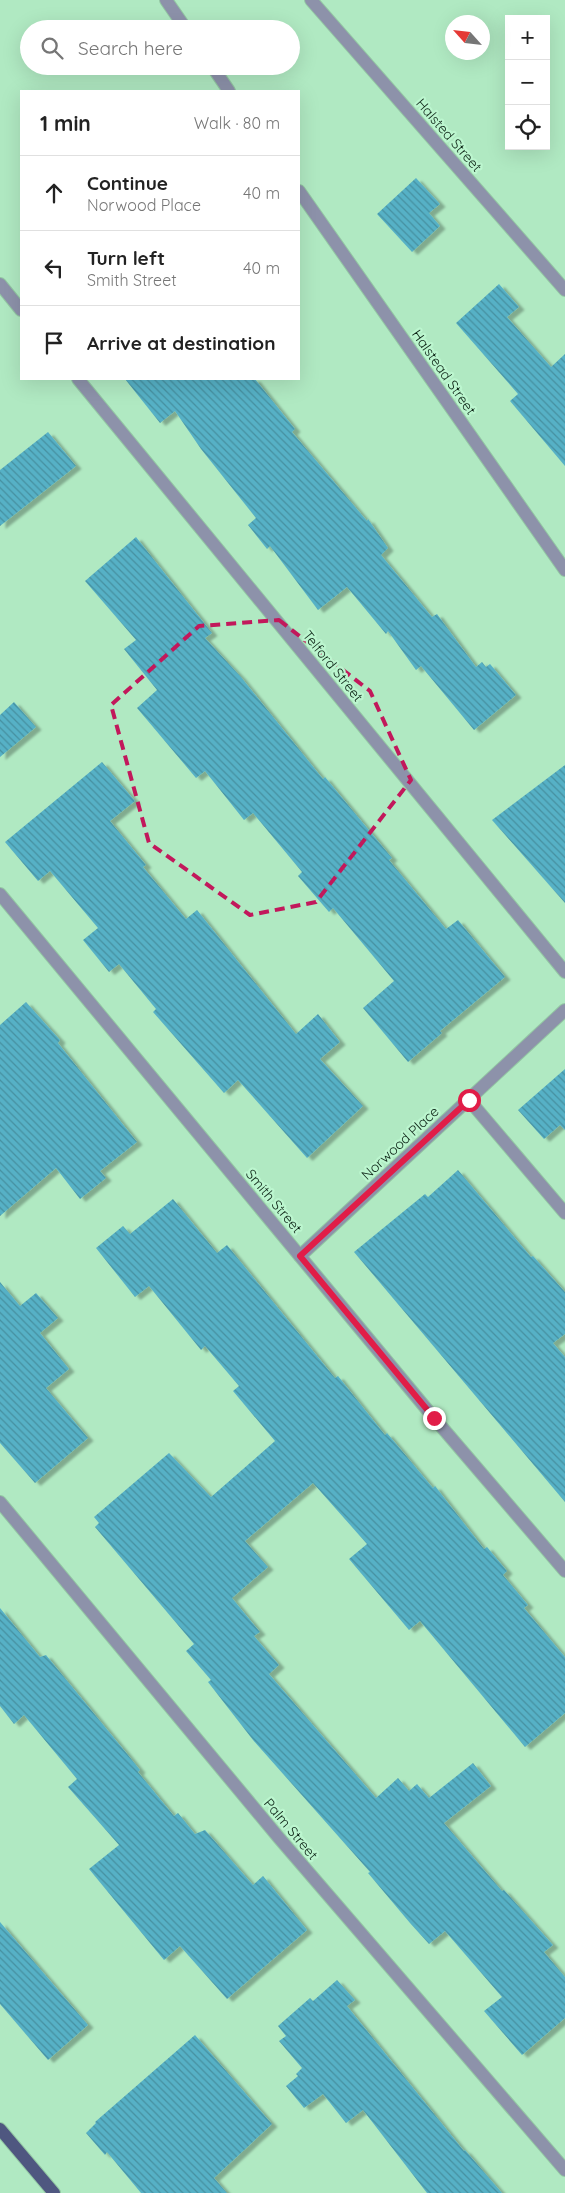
<!DOCTYPE html>
<html lang="en">
<head>
<meta charset="utf-8">
<style>
  :root { --surface:#fff; --page:#f2f2f2; --text:#222; --muted:#767676; --line:#e0e0e0 }
  body { margin:0; font-family:Quicksand,sans-serif; background:var(--page); color:var(--text) }
  .controls { position:absolute; right:15px; top:15px; display:grid; overflow:hidden; border-radius:0px; box-shadow:0 5px 20px #0002 }
  .controls button { width:45px; height:45px; display:grid; place-items:center; padding:0; border:0; border-bottom:1px solid var(--line); background:var(--surface); color:var(--text); font:25px sans-serif }
  .compass { position:absolute; left:445px; top:15px; width:45px; height:45px; border-radius:50%; background:var(--surface); box-shadow:0 5px 20px #0002; rotate:297deg }
  .stop { position:absolute; width:15px; height:15px; margin:-11px; border:4px solid #e11d48; border-radius:50%; background:#fff }
  .stop.end { background:#e11d48; border-color:#fff; box-shadow:0 1px 5px #0008 }
  .list { margin:0; padding:0; list-style:none }
  h2 { display:flex; justify-content:space-between; align-items:center; height:65px; margin:0; padding:0 20px; font-size:21px }
  h2 small { font-size:16px; font-weight:400; color:var(--muted) }
  .list li { display:grid; grid-template-columns:32px 1fr auto; gap:15px; align-items:center; box-sizing:border-box; height:75px; padding:0 20px; border-top:1px solid var(--line) }
  .list b { display:block; font-size:19px; white-space:nowrap }
  .list p { margin:0; font-size:16px; white-space:nowrap; color:var(--muted) }
  .list em { font-size:16px; font-style:normal; color:var(--muted) }
  .icon { flex:none; width:28px; height:28px; fill:none; stroke:currentColor; stroke-width:2; stroke-linecap:round; stroke-linejoin:round }
  .map { position:relative; flex:none; width:565px; height:2193px; overflow:hidden }
  .search { position:absolute; background:var(--surface); box-shadow:0 5px 20px #0002; left:20px; top:20px; width:280px; height:55px; display:flex; align-items:center; gap:12px; box-sizing:border-box; padding:0 18px; border-radius:28px; color:var(--muted); font-size:19px }
  .panel { position:absolute; background:var(--surface); box-shadow:0 5px 20px #0002; left:20px; top:90px; width:280px; height:290px; border-radius:0px }
  .map>svg:first-child { display:block }
  .building { fill:url(#building-back-hatch); filter:url(#shadow) }
  .lines { fill:none; stroke-linecap:round; stroke-linejoin:round }
  .minor-casing { stroke:#93c6a3; stroke-width:14 }
  .major-casing { stroke:#93c6a3; stroke-width:14 }
  .minor { stroke:#8d92aa; stroke-width:12 }
  .major { stroke:#4f5780; stroke-width:12 }
  .route { stroke:#e11d48; stroke-width:6 }
  .marked { fill:none; stroke:#c2185b; stroke-width:4; stroke-dasharray:10 6; stroke-linejoin:round }
  .labels { text-anchor:middle; stroke-width:4.5; stroke-linejoin:round; paint-order:stroke }
  .street-label { font-size:14px; fill:#0e2517; stroke:#bcf6cf }
</style>
</head>
<body>
<div class="map">
<svg width="565" height="2193" viewBox="0 0 565 2193">
  <defs>
    <pattern id="building-back-hatch" width="6" height="6" patternUnits="userSpaceOnUse" patternTransform="scale(1.25)"><rect width="6" height="6" fill="#57b1c6"/><path d="M-1 5l2 2M0 0l6 6M5-1l2 2" fill="none" stroke="#4690a0"/></pattern>
    <filter id="shadow"><feDropShadow dx="5.5" dy="3" stdDeviation="1" flood-color="#0004"/></filter>
  </defs>
  <rect width="100%" height="100%" fill="#b0e9c2"/>
  <g class="building">
    <path d="M 416,178 L 440,204 L 429,213 L 440,226 L 412,252 L 377,214 Z"/>
    <path d="M 499,284 L 519,307 L 507,317 L 551,367 L 565,354 L 565,466 L 510,401 L 518,394 L 456,323 Z"/>
    <path d="M 125,379 L 255,379 L 295,429 L 292,432 L 367,521 L 368,519 L 388,548 L 381,555 L 432,617 L 437,614 L 476,667 L 482,662 L 486,667 L 490,664 L 516,695 L 474,730 L 421,666 L 416,670 L 388,631 L 386,634 L 347,587 L 318,610 L 270,546 L 267,549 L 248,525 L 256,518 L 201,449 L 175,411 L 160,423 Z"/>
    <path d="M 48,432 L 76,466 L 0,526 L 0,470 Z"/>
    <path d="M 136,537 L 212,633 L 205,638 L 241,677 L 323,779 L 325,777 L 353,811 L 392,858 L 389,860 L 446,929 L 458,920 L 505,977 L 440,1031 L 442,1033 L 408,1062 L 363,1008 L 394,981 L 333,908 L 329,912 L 298,876 L 302,872 L 253,813 L 244,820 L 205,771 L 196,778 L 137,708 L 157,690 L 124,649 L 136,640 L 85,581 Z"/>
    <path d="M 14,702 L 36,727 L 0,757 L 0,715 Z"/>
    <path d="M 102,762 L 135,801 L 110,821 L 146,865 L 143,867 L 186,919 L 197,910 L 296,1034 L 318,1014 L 340,1042 L 320,1059 L 363,1106 L 307,1158 L 238,1080 L 224,1093 L 153,1012 L 156,1009 L 119,964 L 109,972 L 83,940 L 98,928 L 50,871 L 38,881 L 5,842 Z"/>
    <path d="M 565,765 L 565,903 L 492,820 Z"/>
    <path d="M 26,1002 L 60,1040 L 58,1043 L 137,1142 L 100,1171 L 106,1178 L 80,1199 L 56,1168 L 0,1216 L 0,1025 Z"/>
    <path d="M 565,1069 L 565,1130 L 560,1125 L 544,1139 L 518,1110 Z"/>
    <path d="M 458,1170 L 531,1257 L 533,1256 L 565,1292 L 565,1334 L 553,1343 L 565,1357 L 565,1502 L 354,1252 L 425,1194 L 428,1197 Z"/>
    <path d="M 173,1199 L 217,1253 L 227,1245 L 335,1378 L 338,1376 L 385,1435 L 387,1433 L 433,1488 L 435,1486 L 484,1549 L 487,1547 L 507,1571 L 503,1575 L 528,1605 L 524,1608 L 565,1657 L 565,1713 L 525,1747 L 420,1621 L 409,1630 L 349,1559 L 367,1544 L 313,1483 L 245,1541 L 268,1567 L 232,1598 L 260,1632 L 254,1636 L 279,1665 L 269,1674 L 376,1798 L 398,1778 L 409,1791 L 417,1784 L 429,1798 L 473,1763 L 491,1786 L 444,1823 L 502,1891 L 504,1890 L 553,1945 L 544,1952 L 565,1977 L 565,2018 L 522,2055 L 484,2011 L 502,1997 L 445,1931 L 429,1944 L 410,1923 L 368,1873 L 370,1872 L 253,1740 L 208,1682 L 211,1680 L 186,1651 L 194,1644 L 95,1527 L 99,1523 L 94,1517 L 169,1453 L 211,1497 L 275,1441 L 233,1391 L 239,1386 L 205,1346 L 201,1350 L 149,1286 L 135,1297 L 96,1248 L 123,1226 L 130,1234 Z"/>
    <path d="M 0,1282 L 20,1306 L 36,1293 L 58,1318 L 40,1333 L 69,1369 L 46,1388 L 88,1438 L 35,1483 L 0,1443 Z"/>
    <path d="M 0,1608 L 40,1657 L 46,1655 L 128,1755 L 140,1770 L 138,1772 L 174,1816 L 178,1813 L 195,1834 L 205,1830 L 253,1885 L 263,1876 L 307,1930 L 227,1999 L 180,1946 L 164,1960 L 89,1869 L 119,1845 L 68,1787 L 77,1779 L 24,1715 L 14,1724 L 0,1706 Z"/>
    <path d="M 0,1922 L 88,2025 L 48,2060 L 0,2004 Z"/>
    <path d="M 337,1980 L 355,2000 L 347,2006 L 464,2151 L 465,2150 L 502,2193 L 427,2193 L 363,2110 L 346,2123 L 323,2094 L 304,2108 L 286,2086 L 298,2076 L 296,2074 L 302,2068 L 279,2041 L 286,2036 L 278,2026 L 310,1998 L 313,2001 Z"/>
    <path d="M 195,2035 L 272,2124 L 214,2178 L 227,2193 L 141,2193 L 107,2152 L 105,2155 L 86,2133 L 96,2123 L 95,2122 Z"/>
  </g>
  <g class="lines">
    <g class="minor-casing">
      <g id="minor">
        <path d="M 166,0 L 186,29"/>
        <path d="M 311,0 L 565,290"/>
        <path d="M 212,66 L 229,91"/>
        <path d="M 299,191 L 565,570"/>
        <path d="M 0,284 L 21,310"/>
        <path d="M 78,379 L 565,972"/>
        <path d="M 0,894 L 434,1418 L 565,1571"/>
        <path d="M 469,1100 L 565,1213"/>
        <path d="M 300,1256 L 565,1010"/>
        <path d="M 0,1502 L 279,1838 L 565,2170"/>
      </g>
    </g>
    <g class="major-casing">
      <path id="major" d="M 0,2129 L 54,2193"/>
    </g>
    <use href="#minor" class="minor"/>
    <use href="#major" class="major"/>
  </g>
  <g class="lines">
    <path class="route" d="M 434,1418 L 300,1256 L 469,1100"/>
  </g>
  <path class="marked" d="M 279,620 L 370,691 L 411,780 L 316,902 L 250,915 L 149,843 L 111,705 L 199,626 Z"/>
  <g class="labels">
    <g class="street-label">
      <text transform="translate(449 135) rotate(49)" y="5">Halsted Street</text>
      <text transform="translate(444 372) rotate(55)" y="5">Halstead Street</text>
      <text transform="translate(333 666) rotate(51)" y="5">Telford Street</text>
      <text transform="translate(400 1143) rotate(-43)" y="5">Norwood Place</text>
      <text transform="translate(274 1201) rotate(50)" y="5">Smith Street</text>
      <text transform="translate(291 1829) rotate(50)" y="5">Palm Street</text>
    </g>
  </g>
</svg>
<div class="controls">
<button>+</button>
<button>−</button>
<button><svg class="icon" aria-label="locate" viewBox="0 0 24 24"><circle cx="12" cy="12" r="6"/><path d="M12 2v4M12 18v4M2 12h4M18 12h4"/></svg></button>
</div>
<svg class="compass" viewBox="-18 -18 36 36"><path d="M0-13l5 13h-10z" fill="#e53935"/><path d="M0 13l5-13h-10z" fill="#767676"/></svg>
<div class="stop" style="left:469px;top:1100px"></div>
<div class="stop end" style="left:434px;top:1418px"></div>
<div class="search"><svg class="icon" aria-label="search" viewBox="0 0 24 24"><circle cx="10" cy="10" r="6"/><path d="M15 15l6 6"/></svg>Search here</div>
<section class="panel">
<h2>1 min<small>Walk · 80 m</small></h2>
<ul class="list">
<li><svg class="icon" aria-label="ahead" viewBox="0 0 24 24"><path d="M12 20V5M6 11l6-6 6 6"/></svg><div><b>Continue</b><p>Norwood Place</p></div><em>40 m</em></li>
<li><svg class="icon" aria-label="left" viewBox="0 0 24 24"><path d="M17 20v-9H6M10 6l-5 5 5 5"/></svg><div><b>Turn left</b><p>Smith Street</p></div><em>40 m</em></li>
<li><svg class="icon" aria-label="arrive" viewBox="0 0 24 24"><path d="M6 21V4h12l-3 4 3 4H6"/></svg><div><b>Arrive at destination</b></div></li>
</ul>
</section>
</div>
</body>
</html>
